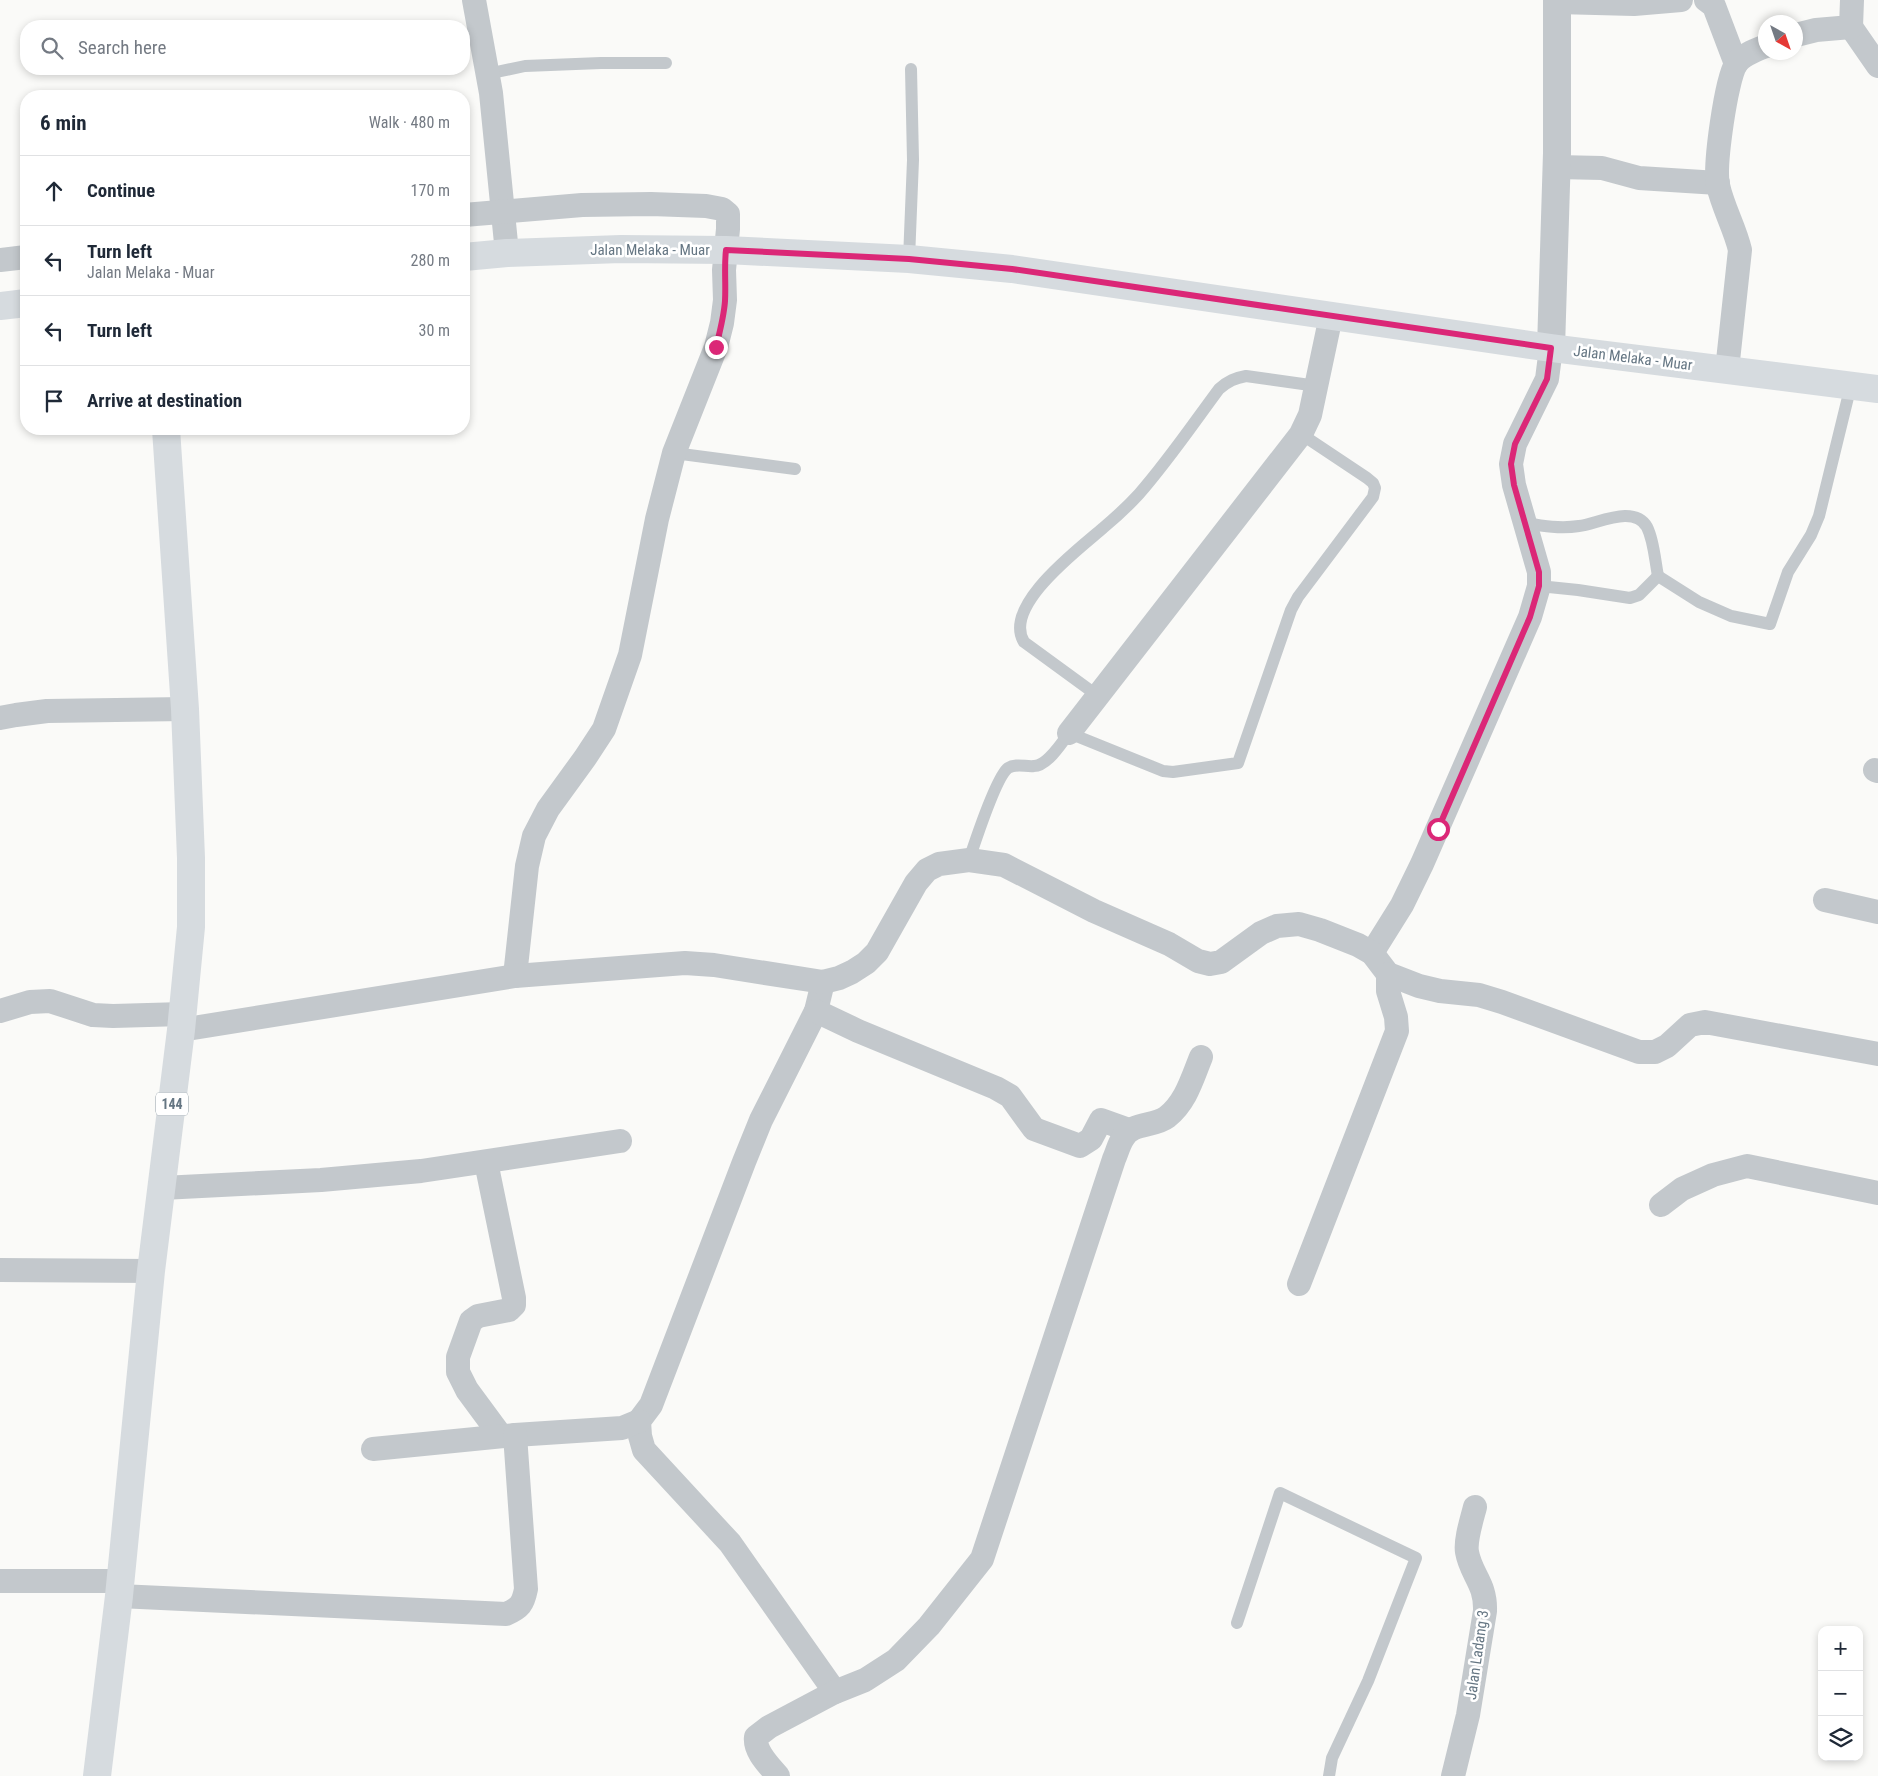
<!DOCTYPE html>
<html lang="en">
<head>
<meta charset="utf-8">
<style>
  :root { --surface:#fff; --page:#f2f2f3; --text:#1f2937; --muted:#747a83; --line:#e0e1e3 }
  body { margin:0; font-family:"Roboto Condensed",sans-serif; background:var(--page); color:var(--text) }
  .controls { position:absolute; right:15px; bottom:15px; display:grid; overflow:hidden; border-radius:10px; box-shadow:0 2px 8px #0003 }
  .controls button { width:45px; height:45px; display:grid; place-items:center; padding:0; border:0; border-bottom:1px solid var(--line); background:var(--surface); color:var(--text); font:25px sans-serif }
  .compass { position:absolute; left:1758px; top:15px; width:45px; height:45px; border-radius:50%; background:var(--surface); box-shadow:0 2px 8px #0003; rotate:140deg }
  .stop { position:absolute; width:15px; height:15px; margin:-11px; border:4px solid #db2777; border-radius:50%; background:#fff }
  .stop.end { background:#db2777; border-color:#fff; box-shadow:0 1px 5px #0008 }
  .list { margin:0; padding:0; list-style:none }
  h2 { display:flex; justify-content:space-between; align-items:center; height:65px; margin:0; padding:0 20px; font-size:21px }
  h2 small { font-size:16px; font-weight:400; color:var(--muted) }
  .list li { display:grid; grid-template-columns:32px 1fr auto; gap:15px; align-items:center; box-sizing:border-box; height:70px; padding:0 20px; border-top:1px solid var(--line) }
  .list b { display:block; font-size:19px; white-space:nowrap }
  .list p { margin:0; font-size:16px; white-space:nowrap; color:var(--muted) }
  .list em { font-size:16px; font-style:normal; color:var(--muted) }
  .icon { flex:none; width:28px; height:28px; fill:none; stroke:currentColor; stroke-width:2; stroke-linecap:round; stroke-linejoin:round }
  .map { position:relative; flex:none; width:1878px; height:1776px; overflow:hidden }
  .search { position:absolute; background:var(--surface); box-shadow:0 2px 8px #0003; left:20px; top:20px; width:450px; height:55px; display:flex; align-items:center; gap:12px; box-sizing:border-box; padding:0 18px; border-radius:20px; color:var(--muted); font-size:19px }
  .panel { position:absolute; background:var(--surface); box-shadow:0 2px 8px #0003; left:20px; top:90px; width:450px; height:345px; border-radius:20px }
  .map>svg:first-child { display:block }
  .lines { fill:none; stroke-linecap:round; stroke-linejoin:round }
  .service { stroke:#c3c8cc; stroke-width:12 }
  .minor { stroke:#c3c8cc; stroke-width:24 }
  .tertiary { stroke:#c3c8cc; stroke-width:28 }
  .primary { stroke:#d6dbdf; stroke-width:28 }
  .route { stroke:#db2777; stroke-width:6 }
  .labels { text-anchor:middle; stroke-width:5; stroke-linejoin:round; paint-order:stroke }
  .shield { fill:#fff; stroke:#939fa8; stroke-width:1 }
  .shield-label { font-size:14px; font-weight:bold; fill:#657683 }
  .street-label { font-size:15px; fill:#657683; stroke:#fff }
</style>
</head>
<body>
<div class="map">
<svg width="1878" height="1776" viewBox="0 0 1878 1776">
  <rect width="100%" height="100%" fill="#fafaf8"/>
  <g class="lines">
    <g class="service">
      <path d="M 487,74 L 525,66 L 601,63 L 666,63"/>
      <path d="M 909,259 L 913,160 L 911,69"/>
      <path d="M 674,453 L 795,469"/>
      <path d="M 1525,523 C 1543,526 1561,529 1579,526 C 1597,524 1634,504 1647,527 C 1654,541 1655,561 1658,576"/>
      <path d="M 1539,586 L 1578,590 L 1630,598 L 1639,595 L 1658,576 L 1699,602 L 1731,616 L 1770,624 L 1788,572 L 1811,535 L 1819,516 L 1851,385"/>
      <path d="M 1098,696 L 1024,642 C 1002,606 1079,549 1103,528 C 1115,518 1128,506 1139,494 C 1168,461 1193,424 1219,389 C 1228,381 1235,378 1246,376 L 1317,386"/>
      <path d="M 969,860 C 975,842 996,777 1008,768 C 1016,763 1026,767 1034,766 C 1047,766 1062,743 1069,733 L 1163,771 L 1173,772 L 1238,763 L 1291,610 L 1298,597 L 1373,497 L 1375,488 L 1373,483 L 1367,478 L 1301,434"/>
      <path d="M 1237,1623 L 1280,1493 L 1416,1558 L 1368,1681 L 1332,1758 L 1329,1776"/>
    </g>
    <g class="minor">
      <path d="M 474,0 L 491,93 L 507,253"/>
      <path d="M 1706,0 L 1714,6 L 1736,64"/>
      <path d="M 1557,2 L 1634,4 L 1681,0"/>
      <path d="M 1851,27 L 1878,66"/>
      <path d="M 1796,35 L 1816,30 L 1851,27 L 1852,0"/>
      <path d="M 1557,167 L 1602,168 L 1639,178 L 1718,183"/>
      <path d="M 464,215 L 582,205 L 651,204 L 706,206 L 722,209 L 728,214 L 728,229 L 724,270 L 725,300 L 722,323 L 716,347 L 674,453 L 657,519 L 630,655 L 604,729 L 585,758 L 548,809 L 534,836 L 527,866 L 515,976"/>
      <path d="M 0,260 L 26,257"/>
      <path d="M 1727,370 L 1740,250 C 1735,228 1723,208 1718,185 C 1714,166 1726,80 1736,64 C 1742,55 1756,50 1766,46"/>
      <path d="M 0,718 L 16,715 L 47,711 L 185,709"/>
      <path d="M 1069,733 L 1301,434 L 1310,415 L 1331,316"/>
      <path d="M 1875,770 L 1878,771"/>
      <path d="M 1825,900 L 1878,912"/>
      <path d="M 1372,953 L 1402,905 L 1422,864 L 1530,617 L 1539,586 L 1539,572 L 1514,485 L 1511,464 L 1515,444 L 1547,379 L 1551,348"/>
      <path d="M 823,982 L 816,1011 L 761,1120 L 744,1162 L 651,1405 L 639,1421 L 640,1436 L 644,1450 L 730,1543 L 835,1692"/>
      <path d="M 0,1011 L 30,1002 L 50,1001 L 93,1015 L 113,1016 L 183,1014"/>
      <path d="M 816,1011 L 858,1031 L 996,1088 L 1010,1096 L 1034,1129 L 1080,1146 L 1091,1139 L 1101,1120 L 1129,1130"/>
      <path d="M 181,1030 L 515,976 L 685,963 L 714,965 L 823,982 L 839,978 L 852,972 L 866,963 L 877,952 L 916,883 L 927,870 L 939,864 L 969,860 L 1004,865 L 1094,911 L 1169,944 L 1198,961 L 1210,964 L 1221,962 L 1261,933 L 1277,926 L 1299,924 L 1320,930 L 1358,945 L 1372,953 L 1388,974 L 1419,986 L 1440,991 L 1479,995 L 1502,1002 L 1639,1052 L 1655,1052 L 1667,1046 L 1690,1025 L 1705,1022 L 1878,1054"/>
      <path d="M 486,1162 L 514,1298 L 514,1305 L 509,1310 L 478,1316 L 471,1321 L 458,1357 L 458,1372 L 467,1390 L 501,1436"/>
      <path d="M 162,1188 L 321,1180 L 421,1171 L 620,1141"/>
      <path d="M 1661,1205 L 1682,1189 L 1713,1175 L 1747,1166 L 1878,1193"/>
      <path d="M 0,1270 L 151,1271"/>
      <path d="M 1299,1284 L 1397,1031 L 1396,1017 L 1388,991 L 1388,974"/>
      <path d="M 373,1449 L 515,1435 L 622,1428 L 639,1421"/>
      <path d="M 0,1581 L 120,1581"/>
      <path d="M 119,1596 L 506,1614 C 520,1608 523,1604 526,1589 L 515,1435"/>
      <path d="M 778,1776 C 770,1766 754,1752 756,1737 L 769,1727 L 835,1692 L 865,1680 L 896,1660 L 929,1626 L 982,1559 L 1114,1159 C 1117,1152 1119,1144 1123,1138 C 1132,1122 1154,1127 1167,1117 C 1186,1102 1192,1079 1201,1057"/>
      <path d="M 1453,1776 L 1468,1715 L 1485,1611 C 1486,1583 1471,1575 1467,1552 C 1465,1540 1472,1519 1475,1507"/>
    </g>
    <path class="tertiary" d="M 1551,348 L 1557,153 L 1557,0"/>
    <g class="primary">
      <path d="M 464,257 L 507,253 L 621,249 L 726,250 L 909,259 L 1012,269 L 1551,348 L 1878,389"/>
      <path d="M 0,306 L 26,303"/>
      <path d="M 97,1776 L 119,1596 L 151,1271 L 181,1030 L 191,927 L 191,858 L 185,709 L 166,429"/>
    </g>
  </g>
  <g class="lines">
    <path class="route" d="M 716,347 C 720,331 724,316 725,301 C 726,284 724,267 726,250 L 909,259 L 1012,269 L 1551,348 L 1547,379 L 1515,444 L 1511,464 L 1514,485 L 1539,572 L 1539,586 L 1530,617 L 1438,829"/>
  </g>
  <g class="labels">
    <rect class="shield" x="156" y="1092.5" width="32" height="23" rx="4"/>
    <g class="shield-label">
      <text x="172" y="1109">144</text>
    </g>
    <g class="street-label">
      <text x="650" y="255">Jalan Melaka - Muar</text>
      <text transform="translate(1633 358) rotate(7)" y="5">Jalan Melaka - Muar</text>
      <text transform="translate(1477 1655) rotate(-82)" y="5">Jalan Ladang 3</text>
    </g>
  </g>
</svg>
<div class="controls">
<button>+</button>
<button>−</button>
<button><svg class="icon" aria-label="layers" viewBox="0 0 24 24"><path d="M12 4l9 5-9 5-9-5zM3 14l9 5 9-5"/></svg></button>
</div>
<svg class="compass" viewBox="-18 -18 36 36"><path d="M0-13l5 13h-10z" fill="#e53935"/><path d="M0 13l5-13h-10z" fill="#747a83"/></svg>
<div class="stop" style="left:1438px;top:829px"></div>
<div class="stop end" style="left:716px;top:347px"></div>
<div class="search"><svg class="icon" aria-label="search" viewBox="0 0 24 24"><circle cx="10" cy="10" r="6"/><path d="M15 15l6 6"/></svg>Search here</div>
<section class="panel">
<h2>6 min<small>Walk · 480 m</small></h2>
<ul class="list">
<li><svg class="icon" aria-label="ahead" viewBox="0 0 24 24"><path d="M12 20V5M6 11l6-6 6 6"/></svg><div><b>Continue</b></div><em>170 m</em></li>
<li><svg class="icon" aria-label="left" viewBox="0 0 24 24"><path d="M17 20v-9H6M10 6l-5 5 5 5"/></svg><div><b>Turn left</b><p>Jalan Melaka - Muar</p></div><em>280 m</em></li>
<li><svg class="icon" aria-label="left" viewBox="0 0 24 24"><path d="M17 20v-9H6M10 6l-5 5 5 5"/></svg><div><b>Turn left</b></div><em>30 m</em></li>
<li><svg class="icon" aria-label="arrive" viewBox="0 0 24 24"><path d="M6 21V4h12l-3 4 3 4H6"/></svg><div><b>Arrive at destination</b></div></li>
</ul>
</section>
</div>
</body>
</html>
